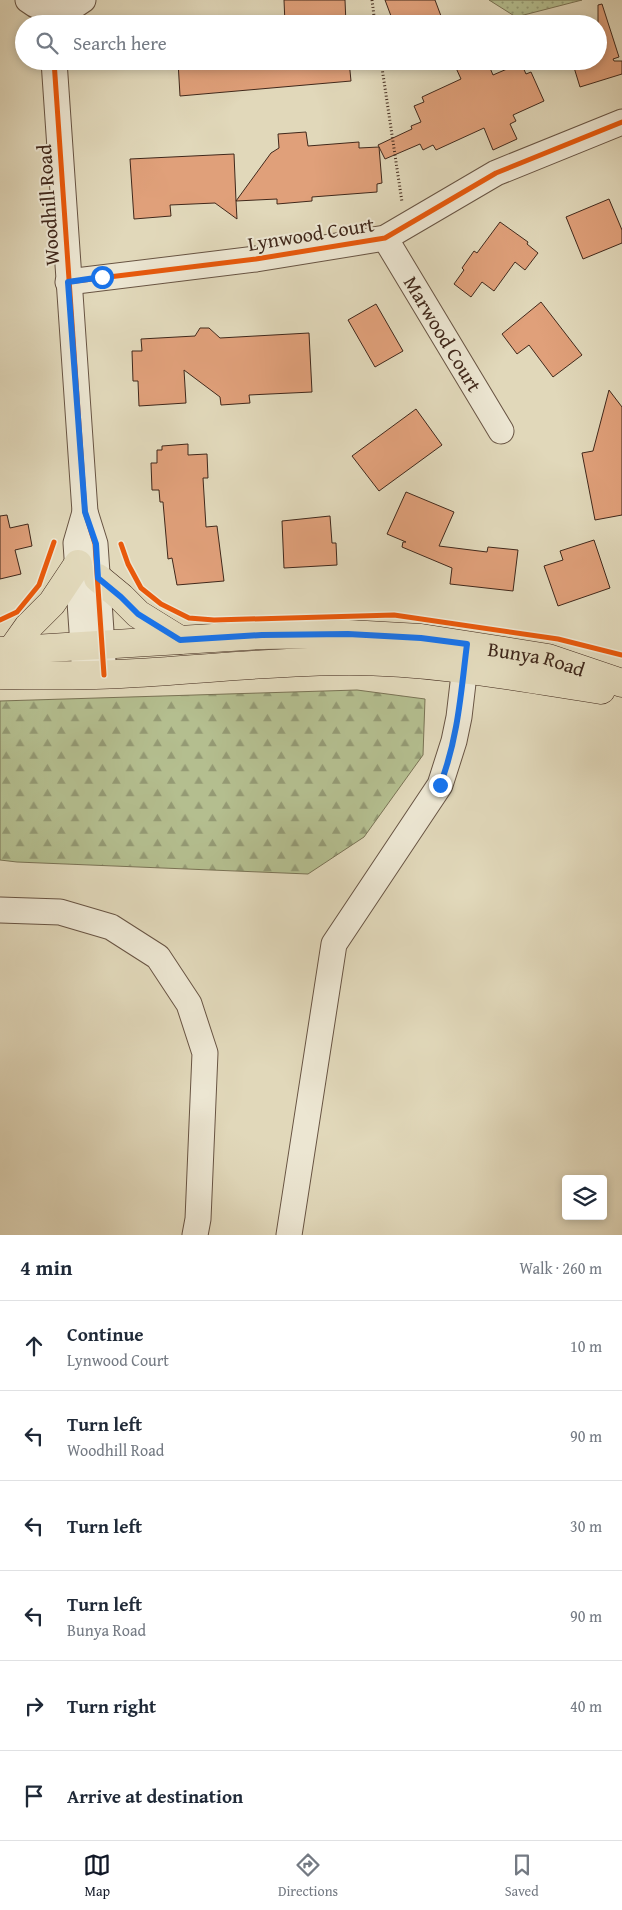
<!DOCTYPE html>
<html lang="en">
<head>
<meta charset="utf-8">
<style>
  :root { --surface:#fff; --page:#f2f2f3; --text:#1f2937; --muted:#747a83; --line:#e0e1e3; --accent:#111827 }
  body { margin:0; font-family:"Gentium Book Plus",serif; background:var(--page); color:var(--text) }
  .controls { position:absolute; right:15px; bottom:15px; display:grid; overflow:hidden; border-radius:5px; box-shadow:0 2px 8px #0003 }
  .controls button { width:45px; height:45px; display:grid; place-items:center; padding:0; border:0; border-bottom:1px solid var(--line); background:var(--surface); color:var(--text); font:25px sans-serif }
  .stop { position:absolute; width:15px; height:15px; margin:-11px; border:4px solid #1a73e8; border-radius:50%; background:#fff }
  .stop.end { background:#1a73e8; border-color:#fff; box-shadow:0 1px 5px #0008 }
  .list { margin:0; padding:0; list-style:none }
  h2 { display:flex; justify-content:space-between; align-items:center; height:65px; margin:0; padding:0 20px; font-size:21px }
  h2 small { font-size:16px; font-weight:400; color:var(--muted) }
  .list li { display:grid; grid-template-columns:32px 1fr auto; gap:15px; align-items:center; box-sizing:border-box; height:90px; padding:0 20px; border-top:1px solid var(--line) }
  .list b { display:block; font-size:19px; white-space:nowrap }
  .list p { margin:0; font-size:16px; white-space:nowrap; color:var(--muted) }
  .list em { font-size:16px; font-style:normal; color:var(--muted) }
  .icon { flex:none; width:28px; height:28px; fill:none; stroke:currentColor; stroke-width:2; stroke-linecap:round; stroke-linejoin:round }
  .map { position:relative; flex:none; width:622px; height:1235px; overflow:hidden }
  .search { position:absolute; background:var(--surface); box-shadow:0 2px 8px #0003; left:15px; right:15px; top:15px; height:55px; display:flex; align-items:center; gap:12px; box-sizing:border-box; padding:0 18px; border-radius:28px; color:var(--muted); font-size:19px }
  .sheet { height:605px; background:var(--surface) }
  nav { display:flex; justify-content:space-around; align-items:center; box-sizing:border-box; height:70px; border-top:1px solid var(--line); background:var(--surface); font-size:14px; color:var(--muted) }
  nav a { display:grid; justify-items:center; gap:2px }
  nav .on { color:var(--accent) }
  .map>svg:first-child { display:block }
  .grass { fill:url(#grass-dots); stroke:#7a7355 }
  .forest { fill:url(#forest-firs); stroke:#7a7355 }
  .building { fill:#e0a07a; stroke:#40281b }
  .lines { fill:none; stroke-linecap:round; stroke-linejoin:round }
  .minor-casing { stroke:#685443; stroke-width:27 }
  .major-casing { stroke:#40281b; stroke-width:29 }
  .path { stroke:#40281b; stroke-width:3; stroke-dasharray:1 2.5; stroke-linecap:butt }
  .minor { stroke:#ece6d2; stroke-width:25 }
  .major { stroke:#e1d8ba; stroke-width:28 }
  .cycleway-casing { stroke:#ece6d2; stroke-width:8 }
  .cycleway { stroke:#e8590c; stroke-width:5 }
  .route { stroke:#1a73e8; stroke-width:6 }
  .labels { text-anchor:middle; stroke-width:4; stroke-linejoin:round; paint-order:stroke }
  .street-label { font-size:20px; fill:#40281b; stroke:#ece6d2 }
</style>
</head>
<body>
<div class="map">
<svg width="622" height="1235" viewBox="0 0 622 1235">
  <defs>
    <pattern id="grass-dots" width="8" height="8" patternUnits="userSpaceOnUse" patternTransform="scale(1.25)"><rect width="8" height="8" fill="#b4be8f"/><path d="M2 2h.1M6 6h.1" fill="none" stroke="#949a74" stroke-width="1.8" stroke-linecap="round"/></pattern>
    <pattern id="forest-firs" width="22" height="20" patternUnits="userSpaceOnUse" patternTransform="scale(1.25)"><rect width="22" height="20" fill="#b4be8f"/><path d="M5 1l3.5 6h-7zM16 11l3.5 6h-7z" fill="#949a74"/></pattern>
  </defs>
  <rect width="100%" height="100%" fill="#e1d8ba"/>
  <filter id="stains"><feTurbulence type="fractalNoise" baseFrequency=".004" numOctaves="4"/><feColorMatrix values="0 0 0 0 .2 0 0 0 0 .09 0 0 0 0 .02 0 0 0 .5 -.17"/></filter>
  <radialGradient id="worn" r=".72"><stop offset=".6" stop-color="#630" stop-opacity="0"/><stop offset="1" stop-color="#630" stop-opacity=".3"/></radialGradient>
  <path class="grass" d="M 489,0 L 582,0 L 516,17 Z"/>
  <path class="forest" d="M 357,690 L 425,699 L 423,755 L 364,837 L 308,874 L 17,862 L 0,860 L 0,701 Z"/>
  <g class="building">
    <path d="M 284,0 L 345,0 L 346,24 L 285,24 Z"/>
    <path d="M 385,0 L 435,0 L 444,24 L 394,24 Z"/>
    <path d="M 602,4 L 619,57 L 613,59 L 614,61 L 622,61 L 622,74 L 580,87 L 572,61 L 598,61 L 598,5 Z"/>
    <path d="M 178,61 L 349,61 L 351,81 L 180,96 Z"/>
    <path d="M 471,61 L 487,61 L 493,75 L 521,63 L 526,74 L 531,72 L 544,101 L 513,115 L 516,121 L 510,124 L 517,139 L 493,150 L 484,128 L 436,150 L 433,145 L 423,150 L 420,144 L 385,159 L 378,145 L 412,129 L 411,126 L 421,122 L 414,106 L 424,102 L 422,97 L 461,79 L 456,68 Z"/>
    <path d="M 306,132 L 308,146 L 359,142 L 359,148 L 379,147 L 382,183 L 377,184 L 377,192 L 312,197 L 312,201 L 277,204 L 277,199 L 236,201 L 237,219 L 215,203 L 170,205 L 171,216 L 134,219 L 130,159 L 234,154 L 236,201 L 271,153 L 279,148 L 278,134 Z"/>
    <path d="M 609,199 L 622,230 L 622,243 L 583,259 L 566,217 Z"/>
    <path d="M 500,222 L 528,242 L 527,244 L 538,253 L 525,270 L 515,262 L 494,291 L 482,282 L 471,297 L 454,284 L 464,270 L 462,268 L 474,251 L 477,253 Z"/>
    <path d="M 541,302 L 582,355 L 553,377 L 529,345 L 517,354 L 502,334 Z"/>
    <path d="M 376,304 L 403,351 L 375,367 L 348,320 Z"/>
    <path d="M 200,328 L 209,328 L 220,338 L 309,333 L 312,392 L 249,395 L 250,403 L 221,405 L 220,397 L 184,370 L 186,403 L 139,406 L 138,381 L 133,381 L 132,351 L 142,351 L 141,339 L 195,336 Z"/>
    <path d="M 609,390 L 622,407 L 622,515 L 595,520 L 582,453 L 593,451 Z"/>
    <path d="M 416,409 L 442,445 L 379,491 L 352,456 Z"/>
    <path d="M 188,444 L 188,455 L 207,454 L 208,478 L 203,478 L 206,527 L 217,526 L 224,581 L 177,585 L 172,558 L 168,559 L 163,502 L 160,502 L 159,490 L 152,490 L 151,463 L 157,463 L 157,450 L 162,450 L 162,446 Z"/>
    <path d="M 406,492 L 454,512 L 439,546 L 487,552 L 488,547 L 518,550 L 513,591 L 450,584 L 452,568 L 402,547 L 403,542 L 406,542 L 387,534 Z"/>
    <path d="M 7,515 L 10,528 L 28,524 L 32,546 L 15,550 L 21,574 L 0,579 L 0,516 Z"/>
    <path d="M 330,516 L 332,543 L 336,543 L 337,565 L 284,568 L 282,521 Z"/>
    <path d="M 594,540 L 610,588 L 558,606 L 544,566 L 563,560 L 560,551 Z"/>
  </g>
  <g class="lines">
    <g class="minor-casing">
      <g id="minor">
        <path d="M 28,0 C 46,14 65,14 83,0"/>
        <path d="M 54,61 L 85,512 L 95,544 L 104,675"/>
        <path id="s1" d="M 385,238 L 501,431"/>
        <path d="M 68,282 L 256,259 L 385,238 L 496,173 L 622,122"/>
        <path d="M 85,512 L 76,543 L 85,675"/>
        <path d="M 0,910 L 60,912 L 111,927 L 158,957 L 189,1004 L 205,1053 L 198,1219 L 195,1235"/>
        <path d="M 289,1235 L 334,944 L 440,785 L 454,741 L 459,717 L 467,649"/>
      </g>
    </g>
    <g class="major-casing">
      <g id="major">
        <path d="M 98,578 L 121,597 L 138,614 L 180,640"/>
        <path id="s2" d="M 0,651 L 262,635 L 348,634 L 421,638 L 548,658 L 622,683"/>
        <path d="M 11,651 L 28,627 L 52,603 L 78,564"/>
        <path d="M 0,675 C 45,676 91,676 137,673 C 207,669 278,661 349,661 C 434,661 517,677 601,690"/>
      </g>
    </g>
    <g class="path">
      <path d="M 372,0 L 375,24"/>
      <path d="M 381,61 L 402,202"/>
    </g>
    <use href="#minor" class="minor"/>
    <use href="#major" class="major"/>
    <g class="cycleway-casing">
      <g id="cycleway">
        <path d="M 54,61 L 85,512 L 95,544 L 104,675"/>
        <path d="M 68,282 L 256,259 L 385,238 L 496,173 L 622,122"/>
        <path d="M 121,544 L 128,564 L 141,588 L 161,604 L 189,618 L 214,620 L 394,615 L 558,639 L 622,655"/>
        <path d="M 0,620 L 17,612 L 39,585 L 54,542"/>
      </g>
    </g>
    <use href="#cycleway" class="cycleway"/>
  </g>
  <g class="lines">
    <path class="route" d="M 102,277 L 68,282 L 85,512 L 96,544 L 98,578 L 121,597 L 138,614 L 180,640 L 262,635 L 348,634 L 421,638 L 467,644 C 461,692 458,739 440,785"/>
  </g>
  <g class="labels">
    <g class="street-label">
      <text transform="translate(48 205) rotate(-94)" y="7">Woodhill Road</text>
      <text transform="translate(311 234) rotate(-9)" y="7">Lynwood Court</text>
      <text dy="7" stroke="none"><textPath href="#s1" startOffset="112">Marwood Court</textPath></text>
      <text dy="7" stroke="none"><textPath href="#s2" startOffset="539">Bunya Road</textPath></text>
    </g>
  </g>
  <rect width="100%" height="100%" filter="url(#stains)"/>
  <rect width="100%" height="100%" fill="url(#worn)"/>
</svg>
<div class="controls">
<button><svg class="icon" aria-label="layers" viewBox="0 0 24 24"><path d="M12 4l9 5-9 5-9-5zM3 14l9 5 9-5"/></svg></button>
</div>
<div class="stop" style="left:102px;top:277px"></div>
<div class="stop end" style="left:440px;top:785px"></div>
<div class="search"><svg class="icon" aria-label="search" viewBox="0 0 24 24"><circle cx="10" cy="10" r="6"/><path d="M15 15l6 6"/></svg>Search here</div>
</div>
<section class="sheet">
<h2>4 min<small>Walk · 260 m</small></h2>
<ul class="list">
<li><svg class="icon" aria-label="ahead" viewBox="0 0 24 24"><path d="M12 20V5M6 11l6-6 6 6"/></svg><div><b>Continue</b><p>Lynwood Court</p></div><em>10 m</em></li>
<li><svg class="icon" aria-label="left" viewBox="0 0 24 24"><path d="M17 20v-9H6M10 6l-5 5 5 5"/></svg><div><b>Turn left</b><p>Woodhill Road</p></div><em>90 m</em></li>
<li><svg class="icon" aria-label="left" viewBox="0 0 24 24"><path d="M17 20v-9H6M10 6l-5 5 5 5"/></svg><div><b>Turn left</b></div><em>30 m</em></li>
<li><svg class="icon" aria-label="left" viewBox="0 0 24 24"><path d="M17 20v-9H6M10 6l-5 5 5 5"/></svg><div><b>Turn left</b><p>Bunya Road</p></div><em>90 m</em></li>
<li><svg class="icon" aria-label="right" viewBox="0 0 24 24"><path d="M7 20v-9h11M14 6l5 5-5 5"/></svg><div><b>Turn right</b></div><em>40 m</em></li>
<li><svg class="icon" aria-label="arrive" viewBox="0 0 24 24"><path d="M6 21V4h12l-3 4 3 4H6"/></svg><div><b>Arrive at destination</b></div></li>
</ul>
</section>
<nav>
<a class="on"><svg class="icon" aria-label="map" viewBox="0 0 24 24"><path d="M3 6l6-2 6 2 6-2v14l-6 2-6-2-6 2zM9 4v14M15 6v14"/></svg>Map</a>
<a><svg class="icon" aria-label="directions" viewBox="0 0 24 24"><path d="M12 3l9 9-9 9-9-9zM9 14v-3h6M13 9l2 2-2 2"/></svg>Directions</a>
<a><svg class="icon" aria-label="saved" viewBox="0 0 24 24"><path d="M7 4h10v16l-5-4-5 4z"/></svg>Saved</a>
</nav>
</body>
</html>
